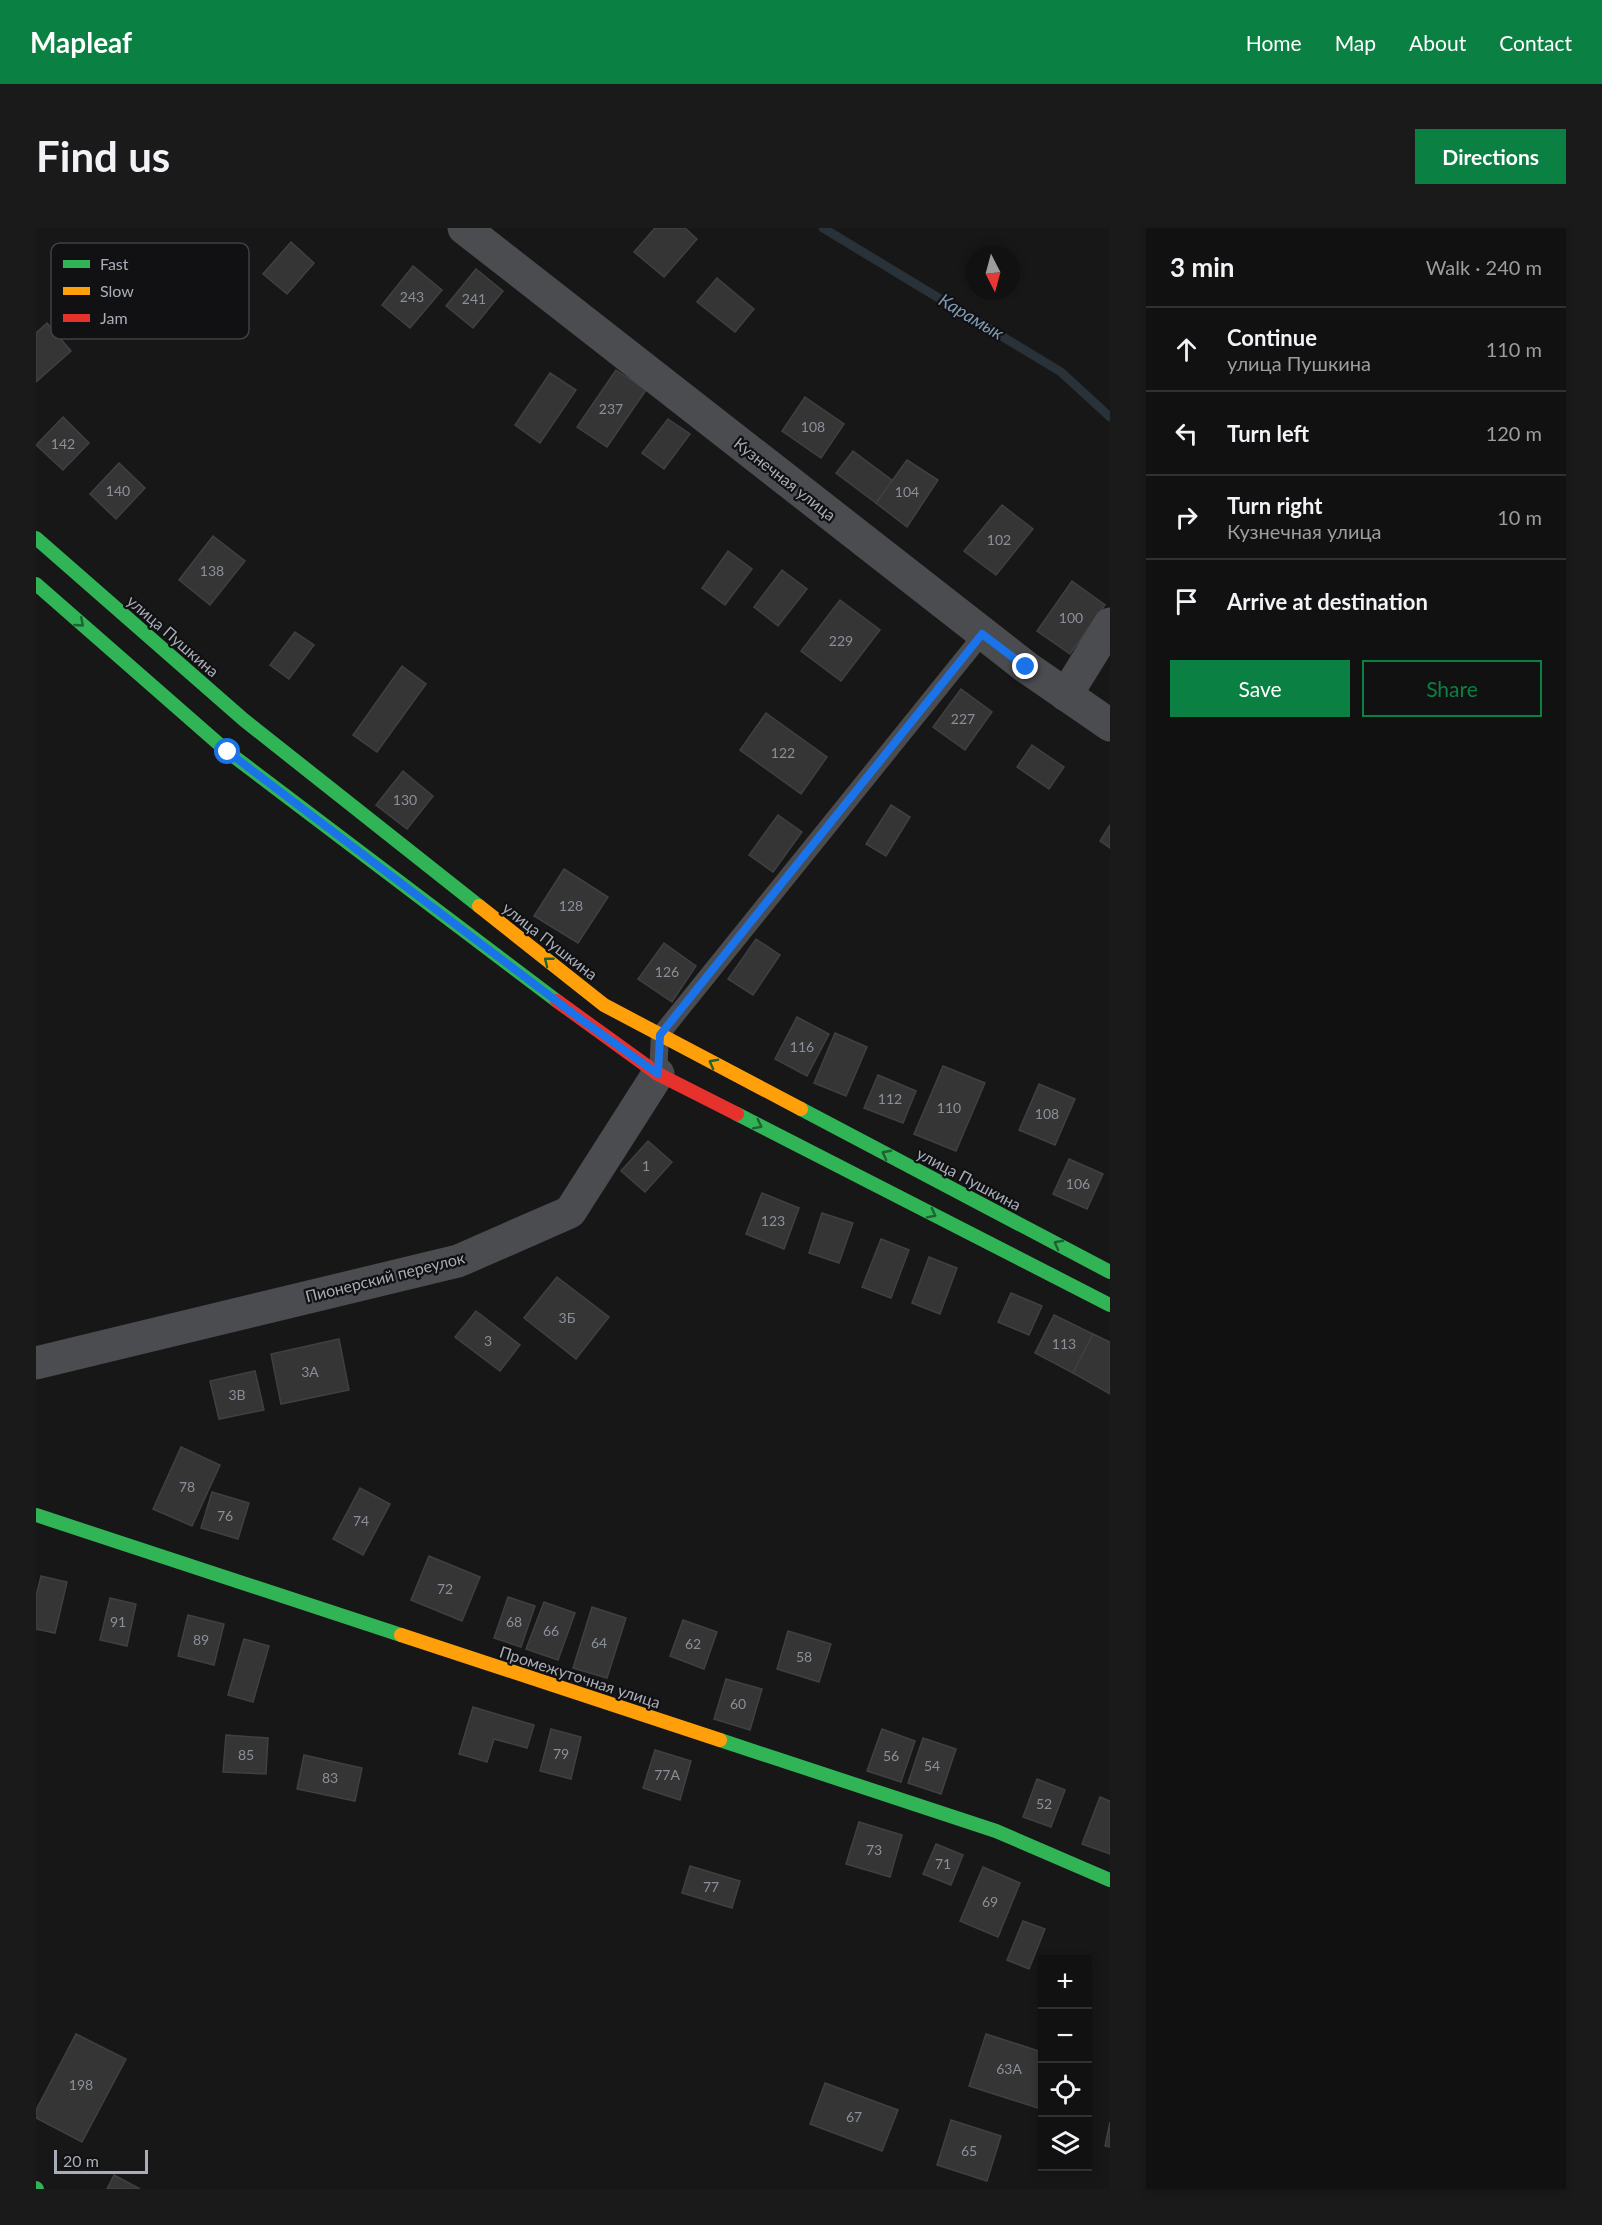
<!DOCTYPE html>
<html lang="en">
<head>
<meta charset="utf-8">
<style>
  :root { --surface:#111; --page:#1a1a1a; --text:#f1f3f6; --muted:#9c9d9f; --line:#303131; --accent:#0b8043 }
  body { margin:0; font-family:Lato,sans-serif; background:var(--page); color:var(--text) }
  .controls { position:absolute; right:18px; bottom:18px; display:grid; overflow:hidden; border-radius:0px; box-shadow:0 3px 9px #0003 }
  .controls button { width:54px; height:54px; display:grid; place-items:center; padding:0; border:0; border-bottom:2px solid var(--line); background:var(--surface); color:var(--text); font:30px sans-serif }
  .compass { position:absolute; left:930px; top:18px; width:54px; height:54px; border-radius:50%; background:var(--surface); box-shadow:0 3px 9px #0003; rotate:174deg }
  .scale { position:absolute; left:18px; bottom:15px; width:94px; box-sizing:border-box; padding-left:6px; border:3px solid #a8adb8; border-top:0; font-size:16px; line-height:21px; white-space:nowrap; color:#a8adb8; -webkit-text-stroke:4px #111113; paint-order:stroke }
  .stop { position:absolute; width:18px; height:18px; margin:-14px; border:4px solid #1a73e8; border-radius:50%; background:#fff }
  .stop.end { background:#1a73e8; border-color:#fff; box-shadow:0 2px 6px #0008 }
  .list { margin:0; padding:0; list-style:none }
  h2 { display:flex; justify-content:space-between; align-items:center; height:78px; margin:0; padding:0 24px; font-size:26px }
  h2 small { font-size:20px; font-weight:400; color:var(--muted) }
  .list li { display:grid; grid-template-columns:39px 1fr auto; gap:18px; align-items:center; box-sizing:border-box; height:84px; padding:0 24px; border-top:2px solid var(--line) }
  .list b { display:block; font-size:22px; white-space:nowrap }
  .list p { margin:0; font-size:20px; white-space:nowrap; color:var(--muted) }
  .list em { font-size:20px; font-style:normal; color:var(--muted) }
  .actions { display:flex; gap:12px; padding:18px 24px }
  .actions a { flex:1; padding:14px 0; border:2px solid var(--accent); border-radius:0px; text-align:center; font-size:21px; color:var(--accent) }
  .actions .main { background:var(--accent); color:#fff }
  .icon { flex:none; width:33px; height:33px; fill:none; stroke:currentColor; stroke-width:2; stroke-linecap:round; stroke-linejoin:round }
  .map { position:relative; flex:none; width:1074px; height:1961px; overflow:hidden; border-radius:0px }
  header { display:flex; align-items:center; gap:36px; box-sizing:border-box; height:84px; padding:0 30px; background:var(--accent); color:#fff }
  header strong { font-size:28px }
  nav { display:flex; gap:33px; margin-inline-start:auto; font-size:21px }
  .intro { display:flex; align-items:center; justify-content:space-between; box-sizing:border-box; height:144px; padding:0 36px }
  h1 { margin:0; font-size:42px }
  .button { padding:15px 27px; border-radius:0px; background:var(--accent); color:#fff; font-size:21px; font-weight:700 }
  main { display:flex; gap:36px; padding:0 36px }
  aside { flex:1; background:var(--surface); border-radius:0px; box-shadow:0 3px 9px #0003 }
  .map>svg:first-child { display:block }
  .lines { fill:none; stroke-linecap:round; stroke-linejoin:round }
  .stream { stroke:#2a3239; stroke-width:9 }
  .building { fill:#353536; stroke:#3f4043; stroke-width:1.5 }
  .lane { stroke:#4b4c50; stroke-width:18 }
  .street { stroke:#4b4c50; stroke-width:33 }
  .fast { stroke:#30b455; stroke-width:14 }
  .slow { stroke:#ff9f0a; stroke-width:14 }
  .jam { stroke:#e5322d; stroke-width:14 }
  .oneway { stroke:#206234 }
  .route { stroke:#1a73e8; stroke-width:8 }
  .labels { text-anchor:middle; stroke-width:4.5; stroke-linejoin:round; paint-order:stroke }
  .number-label { font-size:14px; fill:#8b8f98 }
  .street-label { font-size:16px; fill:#a8adb8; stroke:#111113 }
  .water-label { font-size:18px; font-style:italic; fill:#7f9bb3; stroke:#111113 }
  .key { fill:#111113; stroke:#3e4045; stroke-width:1.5 }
  .key-label { font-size:16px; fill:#a8adb8 }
</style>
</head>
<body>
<header>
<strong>Mapleaf</strong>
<nav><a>Home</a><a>Map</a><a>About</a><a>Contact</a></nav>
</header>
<div class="intro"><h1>Find us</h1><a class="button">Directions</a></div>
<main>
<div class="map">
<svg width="1074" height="1961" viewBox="0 0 1074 1961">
  <rect width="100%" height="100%" fill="#171717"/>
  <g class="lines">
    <path class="stream" d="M 787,0 L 1025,144 L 1074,189"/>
  </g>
  <g class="building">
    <path d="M 619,0 L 649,0 L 661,11 L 628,49 L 598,24 Z"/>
    <path d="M 255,14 L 278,35 L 251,66 L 227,46 Z"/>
    <path d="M 377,38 L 406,62 L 374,100 L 346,77 Z"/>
    <path d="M 440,41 L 467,63 L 437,100 L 410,78 Z"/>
    <path d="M 681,50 L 718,81 L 699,104 L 661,74 Z"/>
    <path d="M 11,95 L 35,123 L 0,154 L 0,105 Z"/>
    <path d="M 580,142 L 610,162 L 571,219 L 541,199 Z"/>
    <path d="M 514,145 L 540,162 L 504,215 L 479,197 Z"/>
    <path d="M 769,169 L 808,196 L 785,230 L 746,203 Z"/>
    <path d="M 27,189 L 53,215 L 27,242 L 0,217 Z"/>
    <path d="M 632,191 L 654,206 L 628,241 L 606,225 Z"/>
    <path d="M 817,223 L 857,253 L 840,275 L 800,245 Z"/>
    <path d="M 871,232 L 902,252 L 871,299 L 840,275 Z"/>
    <path d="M 83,235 L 109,260 L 80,291 L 54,266 Z"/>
    <path d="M 966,277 L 997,301 L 960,347 L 928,323 Z"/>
    <path d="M 177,308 L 209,333 L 174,377 L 143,352 Z"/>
    <path d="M 692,323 L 716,341 L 689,377 L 666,360 Z"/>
    <path d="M 746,342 L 771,361 L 742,398 L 718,379 Z"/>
    <path d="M 1036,353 L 1069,377 L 1034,426 L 1001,403 Z"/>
    <path d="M 804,372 L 844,402 L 805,453 L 765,423 Z"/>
    <path d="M 259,404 L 278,417 L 253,451 L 234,437 Z"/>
    <path d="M 366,438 L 390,456 L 341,524 L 317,507 Z"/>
    <path d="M 925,461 L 956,484 L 929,522 L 897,499 Z"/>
    <path d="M 730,485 L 791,529 L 765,566 L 704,522 Z"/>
    <path d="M 996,517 L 1028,539 L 1013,561 L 981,539 Z"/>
    <path d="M 367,543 L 397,568 L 371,601 L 340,577 Z"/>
    <path d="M 855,577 L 874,589 L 850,628 L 830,616 Z"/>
    <path d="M 742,587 L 766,604 L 737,644 L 713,627 Z"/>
    <path d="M 1074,597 L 1074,620 L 1064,613 Z"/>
    <path d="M 528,641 L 572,669 L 542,715 L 498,688 Z"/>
    <path d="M 720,711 L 744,727 L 717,767 L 692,751 Z"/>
    <path d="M 628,715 L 660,738 L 636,774 L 602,751 Z"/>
    <path d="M 761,789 L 793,806 L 771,848 L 739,831 Z"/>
    <path d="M 799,805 L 831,819 L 810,868 L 778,855 Z"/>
    <path d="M 907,838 L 949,855 L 920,923 L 878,906 Z"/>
    <path d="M 842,847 L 880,863 L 867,895 L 828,880 Z"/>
    <path d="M 1003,856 L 1039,871 L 1019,917 L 983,902 Z"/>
    <path d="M 612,913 L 636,934 L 609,964 L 585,943 Z"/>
    <path d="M 1033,931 L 1067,946 L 1051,981 L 1017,966 Z"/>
    <path d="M 726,965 L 763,980 L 748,1021 L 710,1006 Z"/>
    <path d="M 786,985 L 817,995 L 803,1035 L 773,1025 Z"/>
    <path d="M 845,1011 L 873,1022 L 855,1070 L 826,1059 Z"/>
    <path d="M 893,1029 L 921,1040 L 904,1086 L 876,1075 Z"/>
    <path d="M 521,1049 L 573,1089 L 540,1131 L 488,1090 Z"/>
    <path d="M 975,1065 L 1006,1078 L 993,1107 L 962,1094 Z"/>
    <path d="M 440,1083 L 484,1117 L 464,1143 L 419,1109 Z"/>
    <path d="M 1018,1087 L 1057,1106 L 1037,1145 L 999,1125 Z"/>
    <path d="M 1057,1106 L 1074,1114 L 1074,1166 L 1037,1145 Z"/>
    <path d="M 303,1111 L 313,1162 L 245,1176 L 235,1126 Z"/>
    <path d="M 219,1143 L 228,1182 L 183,1191 L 174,1153 Z"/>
    <path d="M 145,1219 L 184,1237 L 156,1298 L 117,1281 Z"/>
    <path d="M 324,1260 L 354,1276 L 327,1327 L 297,1311 Z"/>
    <path d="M 176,1264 L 213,1275 L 202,1311 L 165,1300 Z"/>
    <path d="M 393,1328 L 444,1349 L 426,1393 L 375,1372 Z"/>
    <path d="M 5,1348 L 31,1354 L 19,1405 L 0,1401 L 0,1368 Z"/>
    <path d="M 472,1369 L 499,1378 L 485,1419 L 458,1410 Z"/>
    <path d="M 74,1370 L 100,1376 L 91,1418 L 64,1412 Z"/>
    <path d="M 508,1374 L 539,1385 L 522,1432 L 490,1421 Z"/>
    <path d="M 556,1379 L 590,1390 L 571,1450 L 537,1440 Z"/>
    <path d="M 152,1387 L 188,1396 L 178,1437 L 142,1428 Z"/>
    <path d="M 647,1392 L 681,1404 L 668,1441 L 634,1428 Z"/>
    <path d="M 752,1403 L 795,1416 L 783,1454 L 741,1441 Z"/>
    <path d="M 208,1411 L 233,1418 L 217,1474 L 192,1467 Z"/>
    <path d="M 690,1451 L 726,1461 L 714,1502 L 678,1491 Z"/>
    <path d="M 437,1479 L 498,1497 L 491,1520 L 458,1511 L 451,1534 L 423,1526 Z"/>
    <path d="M 515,1501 L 545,1509 L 535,1551 L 504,1543 Z"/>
    <path d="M 846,1501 L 879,1513 L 865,1554 L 831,1543 Z"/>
    <path d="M 190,1507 L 232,1510 L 230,1546 L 187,1544 Z"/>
    <path d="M 887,1510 L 920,1521 L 905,1566 L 872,1555 Z"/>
    <path d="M 619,1522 L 655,1533 L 644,1572 L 607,1560 Z"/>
    <path d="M 268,1527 L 326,1540 L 319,1573 L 261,1561 Z"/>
    <path d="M 1001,1551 L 1029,1562 L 1015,1599 L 987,1589 Z"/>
    <path d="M 1064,1569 L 1074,1573 L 1074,1626 L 1046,1616 Z"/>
    <path d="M 823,1594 L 866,1607 L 854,1649 L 810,1636 Z"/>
    <path d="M 900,1616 L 927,1627 L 915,1657 L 887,1646 Z"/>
    <path d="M 654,1638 L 704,1653 L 696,1680 L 646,1665 Z"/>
    <path d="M 947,1639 L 984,1655 L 962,1709 L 924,1693 Z"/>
    <path d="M 987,1693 L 1009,1701 L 993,1741 L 971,1732 Z"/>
    <path d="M 40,1806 L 90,1831 L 46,1914 L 0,1890 L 0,1882 Z"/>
    <path d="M 950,1806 L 1006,1824 L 1006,1866 L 1002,1880 L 933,1858 Z"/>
    <path d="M 789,1855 L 862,1882 L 846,1923 L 774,1896 Z"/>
    <path d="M 915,1892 L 965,1908 L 951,1953 L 901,1937 Z"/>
    <path d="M 1074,1894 L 1074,1919 L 1069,1918 Z"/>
    <path d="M 78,1947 L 104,1961 L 71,1961 Z"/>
  </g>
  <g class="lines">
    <path class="lane" d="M 622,846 L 624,807 L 947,406"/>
    <g class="street">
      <path d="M 428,0 L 990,439 L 1074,497"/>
      <path d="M 1030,467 L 1074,396"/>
      <path d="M 0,1135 L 422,1033 L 534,984 L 622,846"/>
    </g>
    <g class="fast">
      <path d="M 0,310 L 208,492 L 443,678"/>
      <path d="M 0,356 L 192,524 L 521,773"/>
      <path d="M 765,881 L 1074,1044"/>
      <path d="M 701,886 L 1074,1077"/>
      <path d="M 0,1287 L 365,1407"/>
      <path d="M 684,1512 L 960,1603 L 1074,1652"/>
      <path d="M 0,1960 L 1,1961"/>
    </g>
    <g class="slow">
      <path d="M 443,678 L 568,777 L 765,881"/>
      <path d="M 365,1407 L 684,1512"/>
    </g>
    <path class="jam" d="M 521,773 L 622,846 L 701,886"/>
  </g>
  <defs><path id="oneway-chevron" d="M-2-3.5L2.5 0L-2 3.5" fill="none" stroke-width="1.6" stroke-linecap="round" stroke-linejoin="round" transform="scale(1.5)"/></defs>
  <g class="oneway">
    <use href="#oneway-chevron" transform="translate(44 395) rotate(41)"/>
    <use href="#oneway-chevron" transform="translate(512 733) rotate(-142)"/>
    <use href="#oneway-chevron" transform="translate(677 835) rotate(-152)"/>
    <use href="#oneway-chevron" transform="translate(722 897) rotate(27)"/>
    <use href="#oneway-chevron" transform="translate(850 926) rotate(-152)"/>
    <use href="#oneway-chevron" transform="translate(896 986) rotate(27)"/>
    <use href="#oneway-chevron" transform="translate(1022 1016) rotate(-152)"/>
  </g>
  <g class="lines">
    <path class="route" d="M 192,524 L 543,790 L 622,846 L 624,807 L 946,406 L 990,439"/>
  </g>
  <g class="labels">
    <g class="number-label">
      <text x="376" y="74">243</text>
      <text x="438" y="76">241</text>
      <text x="575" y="186">237</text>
      <text x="777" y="204">108</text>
      <text x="27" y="221">142</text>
      <text x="82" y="268">140</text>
      <text x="871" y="269">104</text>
      <text x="963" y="317">102</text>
      <text x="176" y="348">138</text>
      <text x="1035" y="395">100</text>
      <text x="805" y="418">229</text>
      <text x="927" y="496">227</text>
      <text x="747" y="530">122</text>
      <text x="369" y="577">130</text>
      <text x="535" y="683">128</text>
      <text x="631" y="749">126</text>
      <text x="766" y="824">116</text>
      <text x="854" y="876">112</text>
      <text x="913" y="885">110</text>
      <text x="1011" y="891">108</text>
      <text x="610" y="943">1</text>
      <text x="1042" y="961">106</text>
      <text x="737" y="998">123</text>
      <text x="531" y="1095">3Б</text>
      <text x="452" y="1118">3</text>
      <text x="1028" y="1121">113</text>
      <text x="274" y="1149">3А</text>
      <text x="201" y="1172">3В</text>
      <text x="151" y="1264">78</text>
      <text x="189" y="1293">76</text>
      <text x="325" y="1298">74</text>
      <text x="409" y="1366">72</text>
      <text x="82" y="1399">91</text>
      <text x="478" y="1399">68</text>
      <text x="515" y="1408">66</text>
      <text x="165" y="1417">89</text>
      <text x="563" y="1420">64</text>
      <text x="657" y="1421">62</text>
      <text x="768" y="1434">58</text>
      <text x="702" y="1481">60</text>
      <text x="525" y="1531">79</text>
      <text x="210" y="1532">85</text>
      <text x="855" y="1533">56</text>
      <text x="896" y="1543">54</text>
      <text x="631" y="1552">77А</text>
      <text x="294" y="1555">83</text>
      <text x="1008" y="1581">52</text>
      <text x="838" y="1627">73</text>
      <text x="907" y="1641">71</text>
      <text x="675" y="1664">77</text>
      <text x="954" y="1679">69</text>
      <text x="973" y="1846">63А</text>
      <text x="45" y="1862">198</text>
      <text x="818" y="1894">67</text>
      <text x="933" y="1928">65</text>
    </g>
    <g class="street-label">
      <text transform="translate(749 251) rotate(38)" y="6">Кузнечная улица</text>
      <text transform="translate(137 408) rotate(41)" y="6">улица Пушкина</text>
      <text transform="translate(514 713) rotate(38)" y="6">улица Пушкина</text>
      <text transform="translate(933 951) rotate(28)" y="6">улица Пушкина</text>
      <text transform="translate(349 1049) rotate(-14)" y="6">Пионерский переулок</text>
      <text transform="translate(544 1449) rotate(18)" y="6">Промежуточная улица</text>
    </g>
    <g class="water-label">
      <text transform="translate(935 89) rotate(31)" y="6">Карамык</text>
    </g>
  </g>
  <rect x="15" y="15" width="198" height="96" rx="9" class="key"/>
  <rect x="27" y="32" width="27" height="8" fill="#30b455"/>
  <rect x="27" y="59" width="27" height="8" fill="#ff9f0a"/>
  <rect x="27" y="86" width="27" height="8" fill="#e5322d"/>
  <g class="key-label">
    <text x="64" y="42">Fast</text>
    <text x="64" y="69">Slow</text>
    <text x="64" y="96">Jam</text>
  </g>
</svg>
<div class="controls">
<button>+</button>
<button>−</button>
<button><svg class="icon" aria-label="locate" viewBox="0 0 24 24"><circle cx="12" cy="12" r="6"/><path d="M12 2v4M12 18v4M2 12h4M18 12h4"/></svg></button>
<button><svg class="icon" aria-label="layers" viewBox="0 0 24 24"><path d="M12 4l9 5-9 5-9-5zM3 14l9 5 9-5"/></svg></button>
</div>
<svg class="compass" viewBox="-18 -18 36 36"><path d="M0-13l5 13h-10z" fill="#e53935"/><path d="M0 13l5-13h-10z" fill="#9c9d9f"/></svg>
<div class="scale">20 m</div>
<div class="stop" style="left:192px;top:524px"></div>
<div class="stop end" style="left:990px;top:439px"></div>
</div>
<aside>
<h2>3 min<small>Walk · 240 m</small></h2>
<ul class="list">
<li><svg class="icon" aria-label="ahead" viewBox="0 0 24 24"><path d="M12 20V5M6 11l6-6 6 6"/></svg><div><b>Continue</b><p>улица Пушкина</p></div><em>110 m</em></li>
<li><svg class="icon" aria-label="left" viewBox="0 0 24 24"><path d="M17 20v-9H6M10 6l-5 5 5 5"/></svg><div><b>Turn left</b></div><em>120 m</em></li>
<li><svg class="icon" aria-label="right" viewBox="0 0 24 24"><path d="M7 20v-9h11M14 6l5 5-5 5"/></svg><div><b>Turn right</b><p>Кузнечная улица</p></div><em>10 m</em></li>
<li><svg class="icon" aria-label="arrive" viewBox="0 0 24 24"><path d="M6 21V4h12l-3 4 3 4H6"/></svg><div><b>Arrive at destination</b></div></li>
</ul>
<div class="actions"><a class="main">Save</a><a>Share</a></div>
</aside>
</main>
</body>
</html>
